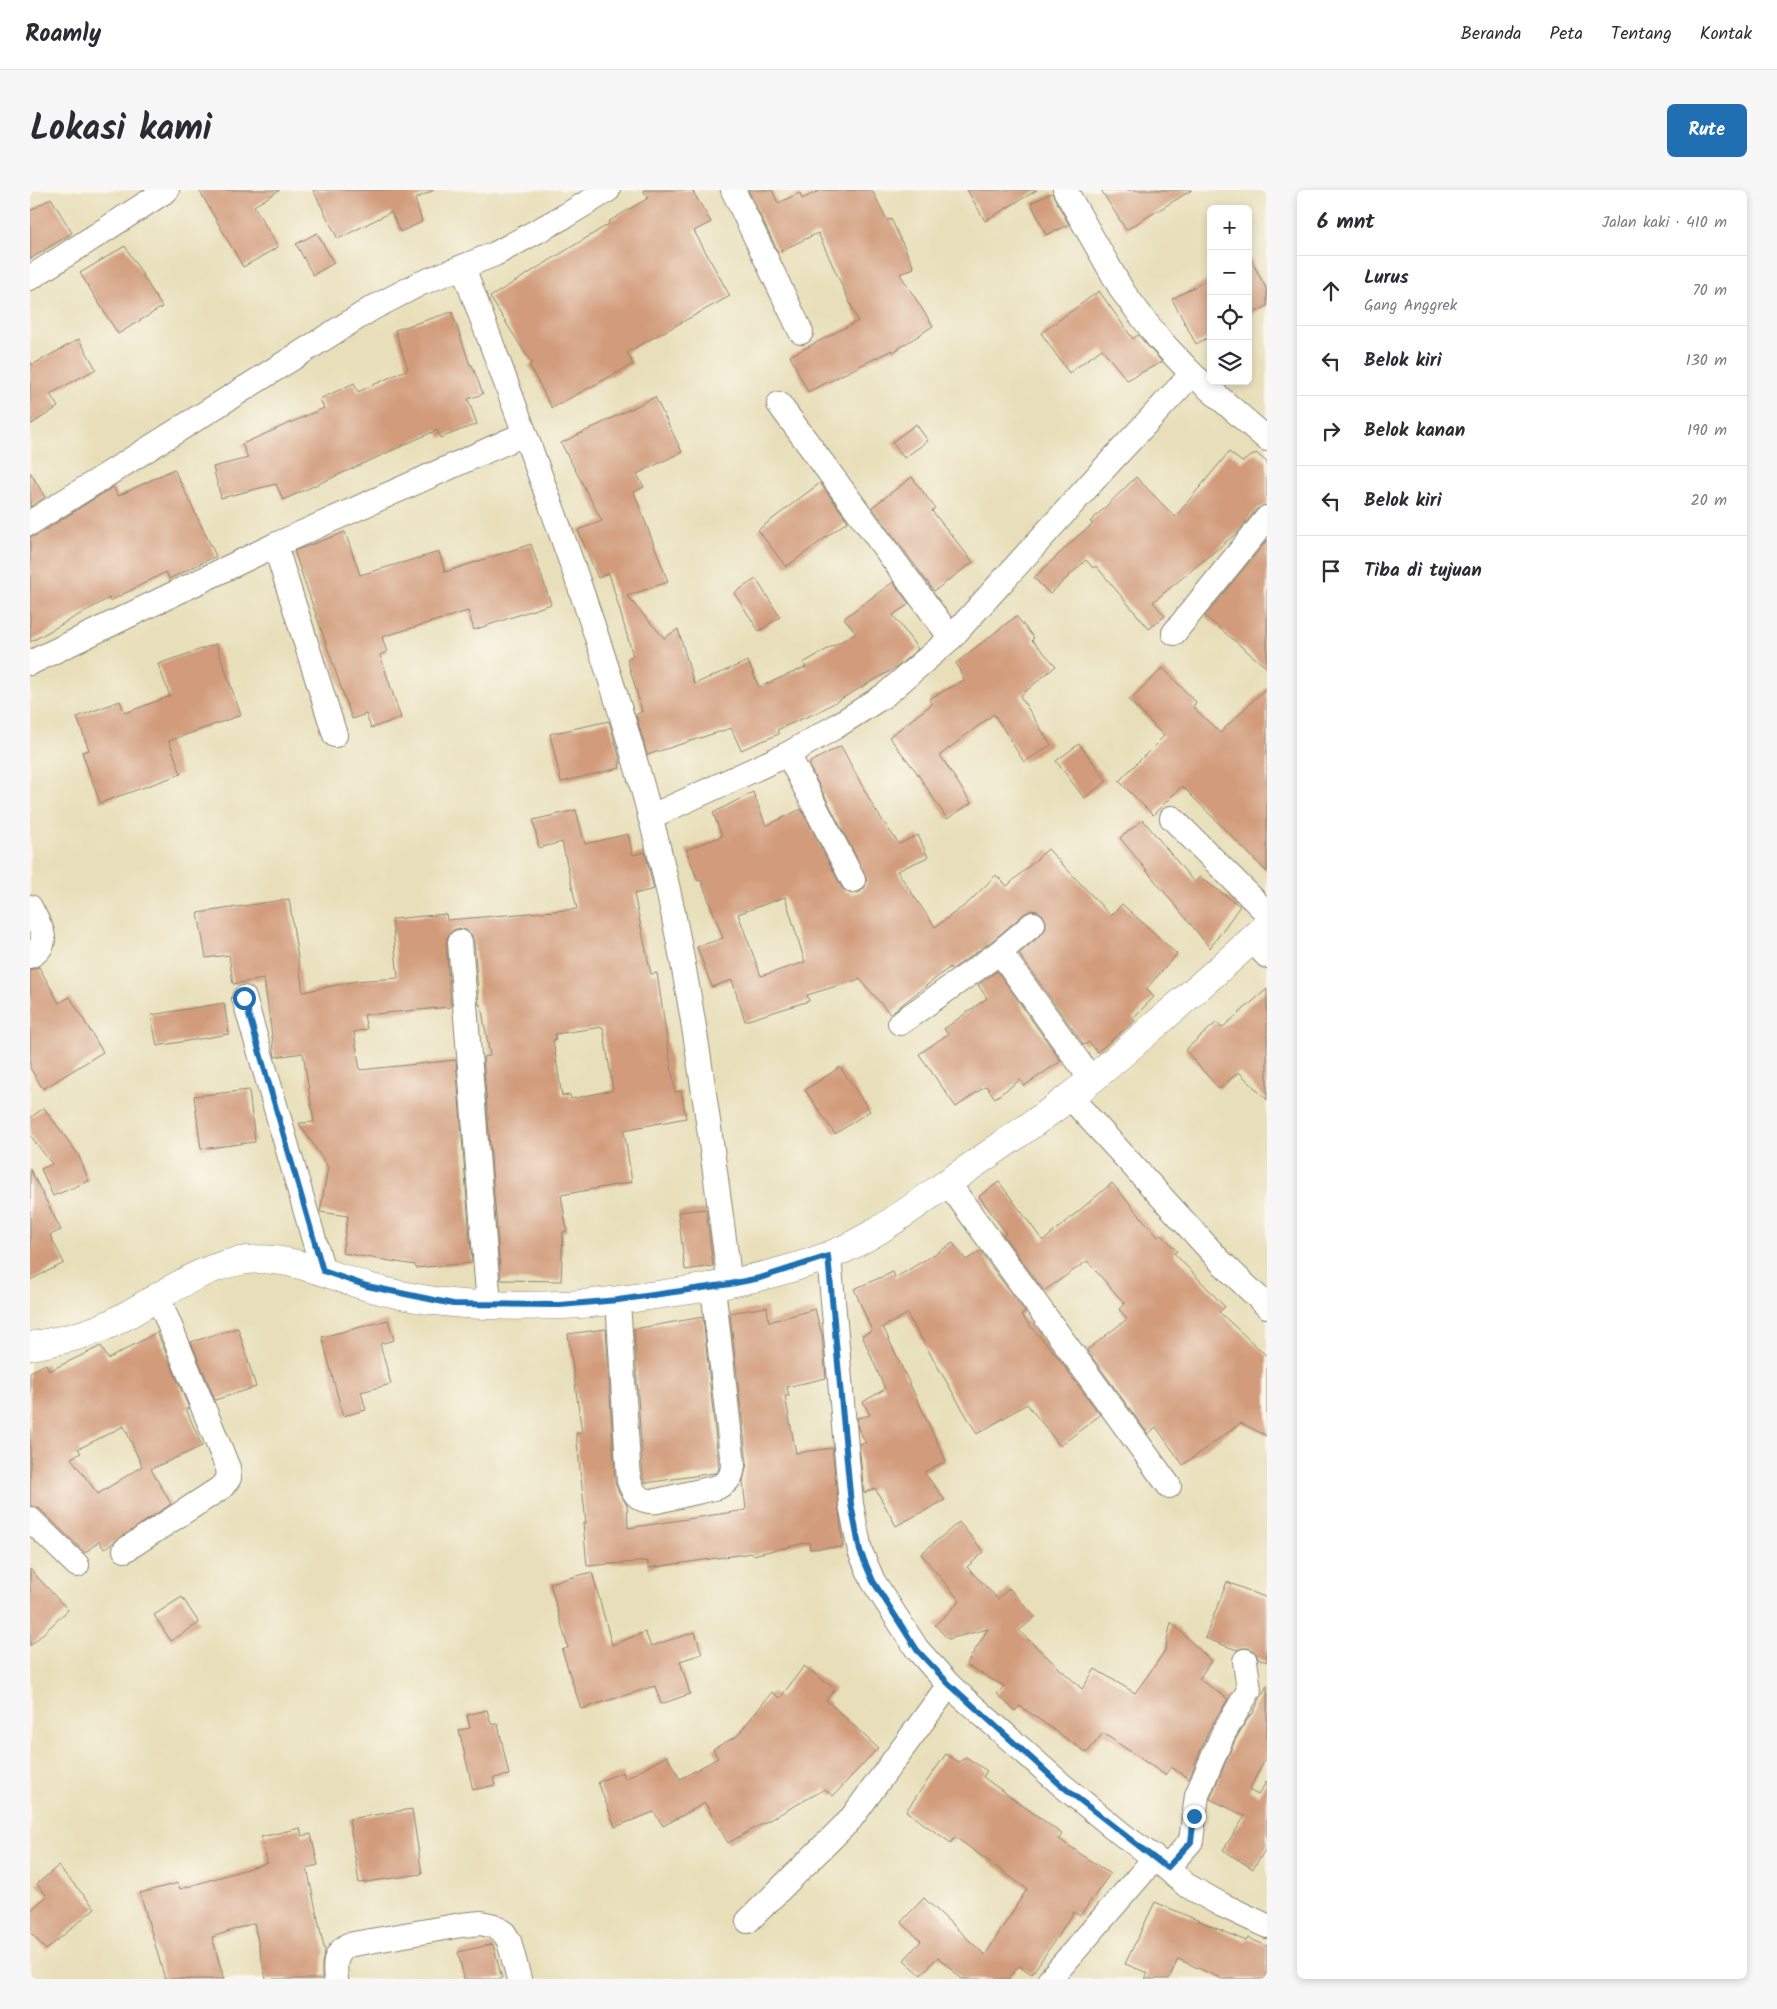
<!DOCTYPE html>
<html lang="id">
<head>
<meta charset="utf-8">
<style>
  :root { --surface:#fff; --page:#f7f7f7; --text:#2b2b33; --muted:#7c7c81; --line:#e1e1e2; --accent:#1f6fb2 }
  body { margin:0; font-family:Kalam,sans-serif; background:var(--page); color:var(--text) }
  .controls { position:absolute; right:15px; top:15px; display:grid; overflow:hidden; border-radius:8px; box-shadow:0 2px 8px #0003 }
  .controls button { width:45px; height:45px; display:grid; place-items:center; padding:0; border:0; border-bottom:1px solid var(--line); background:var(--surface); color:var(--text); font:25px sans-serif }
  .stop { position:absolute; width:15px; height:15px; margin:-11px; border:4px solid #1f6fb2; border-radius:50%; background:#fff }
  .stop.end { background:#1f6fb2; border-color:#fff; box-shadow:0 1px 5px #0008 }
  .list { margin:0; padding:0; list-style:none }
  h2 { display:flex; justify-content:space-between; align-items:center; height:65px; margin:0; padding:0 20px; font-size:21px }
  h2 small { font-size:16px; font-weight:400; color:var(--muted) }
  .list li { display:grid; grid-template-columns:32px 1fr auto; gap:15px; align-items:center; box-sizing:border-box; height:70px; padding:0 20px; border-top:1px solid var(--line) }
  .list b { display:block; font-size:19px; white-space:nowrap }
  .list p { margin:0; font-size:16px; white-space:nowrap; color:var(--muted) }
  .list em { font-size:16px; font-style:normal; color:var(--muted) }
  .icon { flex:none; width:28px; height:28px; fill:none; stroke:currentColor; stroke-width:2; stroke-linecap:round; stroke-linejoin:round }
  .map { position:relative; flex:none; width:1237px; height:1789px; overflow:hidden; border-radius:8px }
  header { display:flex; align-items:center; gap:30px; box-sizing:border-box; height:70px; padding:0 25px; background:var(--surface); border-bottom:1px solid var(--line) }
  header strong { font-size:24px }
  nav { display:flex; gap:28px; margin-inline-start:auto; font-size:18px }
  .intro { display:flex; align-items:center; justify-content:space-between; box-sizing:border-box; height:120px; padding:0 30px }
  h1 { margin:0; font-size:35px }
  .button { padding:12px 22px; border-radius:8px; background:var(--accent); color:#fff; font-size:18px; font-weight:700 }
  main { display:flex; gap:30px; padding:0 30px }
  aside { flex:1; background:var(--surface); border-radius:8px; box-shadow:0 2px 8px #0003 }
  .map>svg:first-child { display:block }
  .building { fill:#d29c7c; fill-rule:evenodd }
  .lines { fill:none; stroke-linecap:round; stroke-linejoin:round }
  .street-casing { stroke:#8a8572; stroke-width:26 }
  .secondary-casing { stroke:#8a8572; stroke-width:29 }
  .street { stroke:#fff; stroke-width:24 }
  .secondary { stroke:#fff; stroke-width:28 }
  .route { stroke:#1f6fb2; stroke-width:6 }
</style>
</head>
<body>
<header>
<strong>Roamly</strong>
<nav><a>Beranda</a><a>Peta</a><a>Tentang</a><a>Kontak</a></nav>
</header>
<div class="intro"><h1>Lokasi kami</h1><a class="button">Rute</a></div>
<main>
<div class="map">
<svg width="1237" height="1789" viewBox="0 0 1237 1789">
  <rect width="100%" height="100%" fill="#fbf7ec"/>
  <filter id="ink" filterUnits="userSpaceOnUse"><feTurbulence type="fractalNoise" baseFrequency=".02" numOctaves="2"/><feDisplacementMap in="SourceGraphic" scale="10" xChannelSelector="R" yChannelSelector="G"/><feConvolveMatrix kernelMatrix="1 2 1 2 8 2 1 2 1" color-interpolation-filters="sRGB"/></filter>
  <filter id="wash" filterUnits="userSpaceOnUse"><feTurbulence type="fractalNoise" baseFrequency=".0096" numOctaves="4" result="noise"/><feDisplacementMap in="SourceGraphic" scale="20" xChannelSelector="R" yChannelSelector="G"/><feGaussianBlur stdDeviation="1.12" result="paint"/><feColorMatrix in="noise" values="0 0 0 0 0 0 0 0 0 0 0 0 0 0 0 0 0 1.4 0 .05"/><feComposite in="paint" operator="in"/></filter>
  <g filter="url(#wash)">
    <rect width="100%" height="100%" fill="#e8dfba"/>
    <g id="blocks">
      <g class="building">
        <path d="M 169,0 L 250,0 L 224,16 L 248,57 L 213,77 Z"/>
        <path d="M 283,0 L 404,0 L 385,9 L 392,32 L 370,42 L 361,22 L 308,49 Z"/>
        <path d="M 613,0 L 662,0 L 681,32 L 664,41 L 700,106 L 597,162 L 603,174 L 522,218 L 499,175 L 502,174 L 460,107 L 579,34 L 578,32 L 618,8 Z"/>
        <path d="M 718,0 L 742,0 L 748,13 L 770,3 L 772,9 L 791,0 L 842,0 L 857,30 L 861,29 L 884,78 L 870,84 L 903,136 L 863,162 L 862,160 L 778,202 L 760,166 L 828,131 L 788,43 L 748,62 Z"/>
        <path d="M 937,0 L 1007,0 L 955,31 Z"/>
        <path d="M 1071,0 L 1162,0 L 1096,40 Z"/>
        <path d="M 1022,3 L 1039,35 L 1016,45 L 1001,13 Z"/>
        <path d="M 21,8 L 42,43 L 0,69 L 0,21 Z"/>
        <path d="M 287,43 L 304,73 L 283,85 L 266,54 Z"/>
        <path d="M 95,56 L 132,117 L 88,144 L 50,83 Z"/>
        <path d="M 1220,68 L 1237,100 L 1237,116 L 1218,126 L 1218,69 Z"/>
        <path d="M 1181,88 L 1181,146 L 1166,154 L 1142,109 Z"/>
        <path d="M 1069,101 L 1103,149 L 1108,145 L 1132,172 L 1097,190 L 1072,159 L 1039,183 L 1011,143 Z"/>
        <path d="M 422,122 L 440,175 L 442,175 L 453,204 L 438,209 L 447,234 L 410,248 L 407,240 L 253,310 L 246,294 L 191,308 L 183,277 L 218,268 L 212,254 L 294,218 L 290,209 L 324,193 L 328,202 L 378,179 L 365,140 Z"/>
        <path d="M 49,149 L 66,179 L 20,204 L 28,217 L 0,235 L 0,171 L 2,175 Z"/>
        <path d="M 625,207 L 652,262 L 607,284 L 614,297 L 604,302 L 638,392 L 597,406 L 634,448 L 648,439 L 664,494 L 718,471 L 729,497 L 776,477 L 773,473 L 826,443 L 814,428 L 863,392 L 879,414 L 863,425 L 888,459 L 867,477 L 790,521 L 747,540 L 749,544 L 711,560 L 701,538 L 617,565 L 606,525 L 612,521 L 597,469 L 603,466 L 579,383 L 568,388 L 548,340 L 572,331 L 531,253 Z"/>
        <path d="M 886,234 L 898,251 L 874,268 L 862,252 Z"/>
        <path d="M 1199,262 L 1212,272 L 1226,263 L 1237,272 L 1237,315 L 1227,319 L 1207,343 L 1123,412 L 1135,426 L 1119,439 L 1066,376 L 1063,378 L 1056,370 L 1020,404 L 1004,388 L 1049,345 L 1063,334 L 1060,332 L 1106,287 L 1145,327 Z"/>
        <path d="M 144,279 L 186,366 L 139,389 L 136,382 L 80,411 L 79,408 L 0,452 L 0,347 L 7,345 L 83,297 L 88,306 Z"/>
        <path d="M 0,282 L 15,307 L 0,317 Z"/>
        <path d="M 882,287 L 905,318 L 902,321 L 943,372 L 904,401 L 842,317 Z"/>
        <path d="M 790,293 L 818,331 L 756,377 L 728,340 Z"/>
        <path d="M 315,342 L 330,385 L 409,362 L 415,382 L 501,354 L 521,414 L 444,440 L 438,421 L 352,447 L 357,462 L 350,465 L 371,528 L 341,538 L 336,524 L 322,529 L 264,361 Z"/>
        <path d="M 1237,350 L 1237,478 L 1175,426 Z"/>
        <path d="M 726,389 L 750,427 L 729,441 L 704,403 Z"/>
        <path d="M 986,426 L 1004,448 L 1002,450 L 1026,476 L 990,506 L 1021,555 L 994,572 L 964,524 L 910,565 L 941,613 L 917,629 L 885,580 L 859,547 L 902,514 L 899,509 L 934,490 L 926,473 Z"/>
        <path d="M 186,454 L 211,525 L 139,551 L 151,584 L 70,613 L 52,562 L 59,560 L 47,527 L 90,511 L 95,523 L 140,506 L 128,474 Z"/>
        <path d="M 1133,478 L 1166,512 L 1163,517 L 1190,543 L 1237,497 L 1237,682 L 1152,596 L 1123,625 L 1089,591 L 1134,546 L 1099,510 Z"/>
        <path d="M 579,531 L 591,573 L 589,574 L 590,578 L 531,592 L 520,544 Z"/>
        <path d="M 1049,554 L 1077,591 L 1054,608 L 1026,571 Z"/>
        <path d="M 811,556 L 844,618 L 869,654 L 888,645 L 898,667 L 867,681 L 905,737 L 938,713 L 966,685 L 977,696 L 1018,659 L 1081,726 L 1092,714 L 1147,764 L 1116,799 L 1124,807 L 1103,828 L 1105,831 L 1067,862 L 1059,852 L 1054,855 L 989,764 L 1012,744 L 1016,738 L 1016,731 L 1013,725 L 1008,721 L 1001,720 L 994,724 L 962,751 L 921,780 L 920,777 L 860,824 L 830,789 L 777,805 L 779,811 L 715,831 L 702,790 L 682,797 L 667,757 L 693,748 L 671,690 L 668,691 L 656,660 L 692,646 L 683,623 L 723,602 L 736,636 L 771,619 L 811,696 L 815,701 L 822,704 L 830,702 L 835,697 L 837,691 L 835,684 L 780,578 L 780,572 ZM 755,707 L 775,772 L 731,786 L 708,724 Z"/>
        <path d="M 546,620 L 555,654 L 598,644 L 603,665 L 615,662 L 624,699 L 604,704 L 621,784 L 627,783 L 645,902 L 651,901 L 656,928 L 594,940 L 602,992 L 531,1005 L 537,1041 L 533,1042 L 531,1091 L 471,1090 L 453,867 L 460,866 L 451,815 L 449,815 L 444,750 L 441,744 L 436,740 L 429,738 L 423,740 L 418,746 L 416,753 L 421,817 L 334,825 L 337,839 L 324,842 L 330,880 L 426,870 L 442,1073 L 386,1078 L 385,1075 L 312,1063 L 318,1026 L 290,1022 L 298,977 L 269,933 L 284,932 L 273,863 L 245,867 L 234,789 L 203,794 L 199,765 L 176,768 L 168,723 L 259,709 L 273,802 L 326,791 L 368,788 L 362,729 L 416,724 L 417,730 L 547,719 L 532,652 L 509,658 L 503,630 ZM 573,837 L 583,900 L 541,909 L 540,905 L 532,906 L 523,850 L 526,849 L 525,844 Z"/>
        <path d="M 1113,630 L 1164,692 L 1170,687 L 1210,716 L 1180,758 L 1090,648 Z"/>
        <path d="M 9,777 L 29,813 L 40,807 L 73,862 L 13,899 L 0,878 L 0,780 Z"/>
        <path d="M 967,781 L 1031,871 L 994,896 L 990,890 L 965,908 L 956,896 L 926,917 L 889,864 L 918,844 L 914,839 L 957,808 L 948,795 Z"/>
        <path d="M 1237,799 L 1237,910 L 1209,882 L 1189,899 L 1155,860 L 1187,832 L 1192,838 Z"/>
        <path d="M 194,813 L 199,844 L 127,856 L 121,825 Z"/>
        <path d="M 810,877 L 840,921 L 805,944 L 775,900 Z"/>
        <path d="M 219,900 L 225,952 L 171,959 L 164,906 Z"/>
        <path d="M 14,918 L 48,964 L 59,991 L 23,1006 L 11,979 L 22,974 L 0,945 L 0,928 Z"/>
        <path d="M 0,979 L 31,1040 L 20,1045 L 34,1073 L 0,1090 Z"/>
        <path d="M 969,992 L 1013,1051 L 1082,993 L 1128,1047 L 1131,1044 L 1147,1061 L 1144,1063 L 1195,1117 L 1189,1122 L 1237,1166 L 1237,1246 L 1211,1233 L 1153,1275 L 1126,1237 L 1118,1244 L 1057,1160 L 1097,1129 L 1089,1119 L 1095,1114 L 1057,1071 L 1014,1101 L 973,1045 L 976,1043 L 949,1006 Z"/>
        <path d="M 676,1019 L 683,1076 L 655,1080 L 648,1022 Z"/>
        <path d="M 923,1053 L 936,1070 L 950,1061 L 995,1122 L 991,1125 L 1025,1164 L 1070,1225 L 1030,1256 L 997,1214 L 947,1244 L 877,1124 L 853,1137 L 916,1271 L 894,1282 L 915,1310 L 866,1336 L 845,1298 L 834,1303 L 829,1254 L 836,1253 L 828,1238 L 827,1228 L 840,1225 L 833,1212 L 855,1199 L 832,1145 L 842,1141 L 824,1099 L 863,1082 L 865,1088 Z"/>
        <path d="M 737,1117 L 739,1132 L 785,1119 L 792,1145 L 796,1188 L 757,1197 L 759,1206 L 755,1206 L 766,1263 L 802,1258 L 813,1357 L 780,1359 L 779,1352 L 723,1365 L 722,1363 L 618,1378 L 618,1371 L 557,1376 L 553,1333 L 556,1333 L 546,1243 L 552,1243 L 538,1144 L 576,1139 L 585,1292 L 589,1302 L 597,1315 L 598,1338 L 716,1320 L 713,1291 L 717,1273 L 700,1123 Z"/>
        <path d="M 673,1127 L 689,1279 L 685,1283 L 615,1293 L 613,1288 L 604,1139 Z"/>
        <path d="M 358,1130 L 364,1150 L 350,1154 L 361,1194 L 331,1202 L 336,1220 L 313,1226 L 292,1147 Z"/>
        <path d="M 208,1138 L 226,1197 L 185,1210 L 161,1152 Z"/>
        <path d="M 127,1142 L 159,1218 L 156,1219 L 172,1256 L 121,1279 L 141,1314 L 74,1359 L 69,1351 L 55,1363 L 10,1319 L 0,1316 L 0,1182 L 16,1174 L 19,1181 L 71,1156 L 78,1169 ZM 94,1236 L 112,1276 L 68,1304 L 41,1268 L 51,1263 L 48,1259 Z"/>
        <path d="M 929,1332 L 954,1362 L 937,1377 L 968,1409 L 979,1398 L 1005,1427 L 989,1441 L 1052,1499 L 1065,1479 L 1105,1503 L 1135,1461 L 1141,1432 L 1181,1471 L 1169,1489 L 1198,1509 L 1180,1538 L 1159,1589 L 1141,1577 L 1135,1585 L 1073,1543 L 1057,1563 L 990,1516 L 985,1521 L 967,1504 L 974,1496 L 936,1475 L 958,1439 L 918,1449 L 905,1435 L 930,1411 L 891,1364 Z"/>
        <path d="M 0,1379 L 38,1420 L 0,1456 Z"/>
        <path d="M 562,1382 L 582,1455 L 615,1442 L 621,1456 L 665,1442 L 672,1464 L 650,1471 L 660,1504 L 631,1514 L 625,1496 L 551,1519 L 532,1460 L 538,1458 L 520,1393 Z"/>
        <path d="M 1197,1392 L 1237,1408 L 1237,1472 L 1228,1468 L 1226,1462 L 1220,1458 L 1213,1458 L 1207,1460 L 1175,1448 Z"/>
        <path d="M 152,1407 L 169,1433 L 141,1451 L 124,1425 Z"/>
        <path d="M 774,1476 L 805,1499 L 796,1510 L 848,1558 L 803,1606 L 795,1599 L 698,1653 L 675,1613 L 633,1636 L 624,1622 L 585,1637 L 568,1592 L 593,1582 L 595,1589 L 637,1566 L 650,1589 L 688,1568 L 683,1559 L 707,1546 L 742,1502 L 750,1508 Z"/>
        <path d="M 1237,1495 L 1237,1565 L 1219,1600 L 1228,1605 L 1237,1591 L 1237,1657 L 1223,1679 L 1193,1660 L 1215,1626 L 1180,1609 L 1205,1550 L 1220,1525 L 1222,1525 Z"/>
        <path d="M 457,1520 L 461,1534 L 468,1534 L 479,1585 L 463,1588 L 465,1595 L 443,1600 L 429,1540 L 440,1538 L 437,1525 Z"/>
        <path d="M 916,1564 L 929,1572 L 936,1567 L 957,1581 L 953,1587 L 1032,1644 L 1029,1649 L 1080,1684 L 1050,1726 L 1044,1722 L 1002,1784 L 989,1776 L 979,1787 L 981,1789 L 932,1789 L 908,1767 L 891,1785 L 874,1770 L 891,1751 L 871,1732 L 894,1708 L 955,1765 L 997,1699 L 925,1647 L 921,1653 L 876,1621 Z"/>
        <path d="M 382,1619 L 392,1684 L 329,1693 L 319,1629 Z"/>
        <path d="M 270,1638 L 272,1646 L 281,1644 L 288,1675 L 277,1678 L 295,1762 L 292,1773 L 292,1789 L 236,1789 L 224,1733 L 182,1747 L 194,1789 L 135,1789 L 110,1703 L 148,1693 L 150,1699 L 237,1673 L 231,1647 Z"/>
        <path d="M 28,1676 L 65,1718 L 16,1760 L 0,1742 L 0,1721 L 17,1706 L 7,1694 Z"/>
        <path d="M 1125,1712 L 1216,1751 L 1218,1748 L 1237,1756 L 1237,1789 L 1192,1789 L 1148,1769 L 1139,1789 L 1115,1789 L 1118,1783 L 1095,1774 Z"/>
        <path d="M 463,1754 L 472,1789 L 434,1789 L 428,1762 Z"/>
      </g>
    </g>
  </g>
  <g filter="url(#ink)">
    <use href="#blocks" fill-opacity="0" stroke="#8a8572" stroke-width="1"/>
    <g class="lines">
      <g class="street-casing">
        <g id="street">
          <path d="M 703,0 L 771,142"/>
          <path d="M 1035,0 L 1093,102 L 1128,148 L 1162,184 L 1237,249"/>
          <path d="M 433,77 C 500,259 572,441 621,629 C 661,781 679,938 700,1094"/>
          <path d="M 0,88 L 137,0"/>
          <path d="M 749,214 L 921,448"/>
          <path d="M 0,333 L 341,119 L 389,94 L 465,64 L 535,26 L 578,0"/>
          <path d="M 245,355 L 305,545"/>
          <path d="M 1144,443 L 1237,328"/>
          <path d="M 0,473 L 245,355 L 494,244"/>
          <path d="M 758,564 L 823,690"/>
          <path d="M 620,627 L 758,564 L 805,537 L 855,505 L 921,448 L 1081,271 L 1162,184"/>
          <path d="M 1142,628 L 1237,723"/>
          <path d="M 0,717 C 9,735 24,753 0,766"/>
          <path d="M 1222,750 L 1237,766"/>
          <path d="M 430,752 L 459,1115"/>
          <path d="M 970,762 L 1061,889"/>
          <path d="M 214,808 L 293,1081"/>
          <path d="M 870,833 L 970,762 L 1003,734"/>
          <path d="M 1040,907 L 1191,1072 L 1237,1116"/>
          <path d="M 918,993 L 1139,1296"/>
          <path d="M 799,1066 L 821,1314 L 830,1361 L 843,1391 L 887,1459 L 919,1495 L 1033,1596 L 1094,1646 L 1125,1668 L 1156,1695 L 1192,1715 L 1237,1736"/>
          <path d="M 588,1110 L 599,1291 C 604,1306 611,1313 627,1311 L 688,1297 C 699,1291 702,1287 703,1275 L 683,1097"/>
          <path d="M 0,1329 L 47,1375"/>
          <path d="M 95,1360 L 192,1297 L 199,1288 L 198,1278 L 128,1107"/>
          <path d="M 1137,1678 L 1161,1651 L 1167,1605 L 1193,1544 L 1219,1500 L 1215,1471"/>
          <path d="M 718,1731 L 820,1630 L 919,1495"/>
          <path d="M 306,1789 C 304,1774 305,1763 318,1755 L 431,1735 L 451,1733 L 464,1736 L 474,1743 L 479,1751 L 489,1789"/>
          <path d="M 1020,1789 L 1125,1668"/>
        </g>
      </g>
      <g class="secondary-casing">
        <path id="secondary" d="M 0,1156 C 28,1151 54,1146 80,1134 C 123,1113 169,1075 217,1070 C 259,1065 298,1085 338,1097 C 378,1108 419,1115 461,1115 C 484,1116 507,1116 530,1115 C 567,1114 603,1108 640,1103 C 693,1096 744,1086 795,1067 C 844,1049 888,1013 930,984 C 966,959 1003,935 1038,908 C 1068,886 1095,861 1123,837 C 1161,804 1200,770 1237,736"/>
      </g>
      <use href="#street" class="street"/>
      <use href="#secondary" class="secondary"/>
    </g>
  </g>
  <g class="lines" filter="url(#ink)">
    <path class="route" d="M 214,808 L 293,1081 L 337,1096 L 423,1114 L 530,1115 L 588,1110 L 700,1094 L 730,1088 L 798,1066 L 821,1314 L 830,1361 L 843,1391 L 887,1460 L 919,1494 L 1032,1596 L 1137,1678 L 1161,1652 L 1164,1626"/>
  </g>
</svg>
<div class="controls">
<button>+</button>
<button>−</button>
<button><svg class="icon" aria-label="locate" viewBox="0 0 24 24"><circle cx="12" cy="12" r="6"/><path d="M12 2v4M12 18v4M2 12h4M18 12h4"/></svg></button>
<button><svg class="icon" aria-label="layers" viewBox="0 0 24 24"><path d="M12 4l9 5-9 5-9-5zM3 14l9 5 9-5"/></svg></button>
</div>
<div class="stop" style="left:214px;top:808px"></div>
<div class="stop end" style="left:1164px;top:1626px"></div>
</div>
<aside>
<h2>6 mnt<small>Jalan kaki · 410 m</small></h2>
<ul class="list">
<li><svg class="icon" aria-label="ahead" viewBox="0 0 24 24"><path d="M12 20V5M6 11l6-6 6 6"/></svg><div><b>Lurus</b><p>Gang Anggrek</p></div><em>70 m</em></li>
<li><svg class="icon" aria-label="left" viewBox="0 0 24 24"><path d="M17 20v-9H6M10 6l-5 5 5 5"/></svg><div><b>Belok kiri</b></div><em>130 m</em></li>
<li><svg class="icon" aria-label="right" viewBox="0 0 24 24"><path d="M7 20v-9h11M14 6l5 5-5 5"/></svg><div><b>Belok kanan</b></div><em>190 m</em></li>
<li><svg class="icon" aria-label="left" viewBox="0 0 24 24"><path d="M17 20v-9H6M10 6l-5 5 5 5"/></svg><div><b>Belok kiri</b></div><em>20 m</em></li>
<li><svg class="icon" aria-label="arrive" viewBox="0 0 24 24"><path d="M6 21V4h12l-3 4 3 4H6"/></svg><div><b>Tiba di tujuan</b></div></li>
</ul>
</aside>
</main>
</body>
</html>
